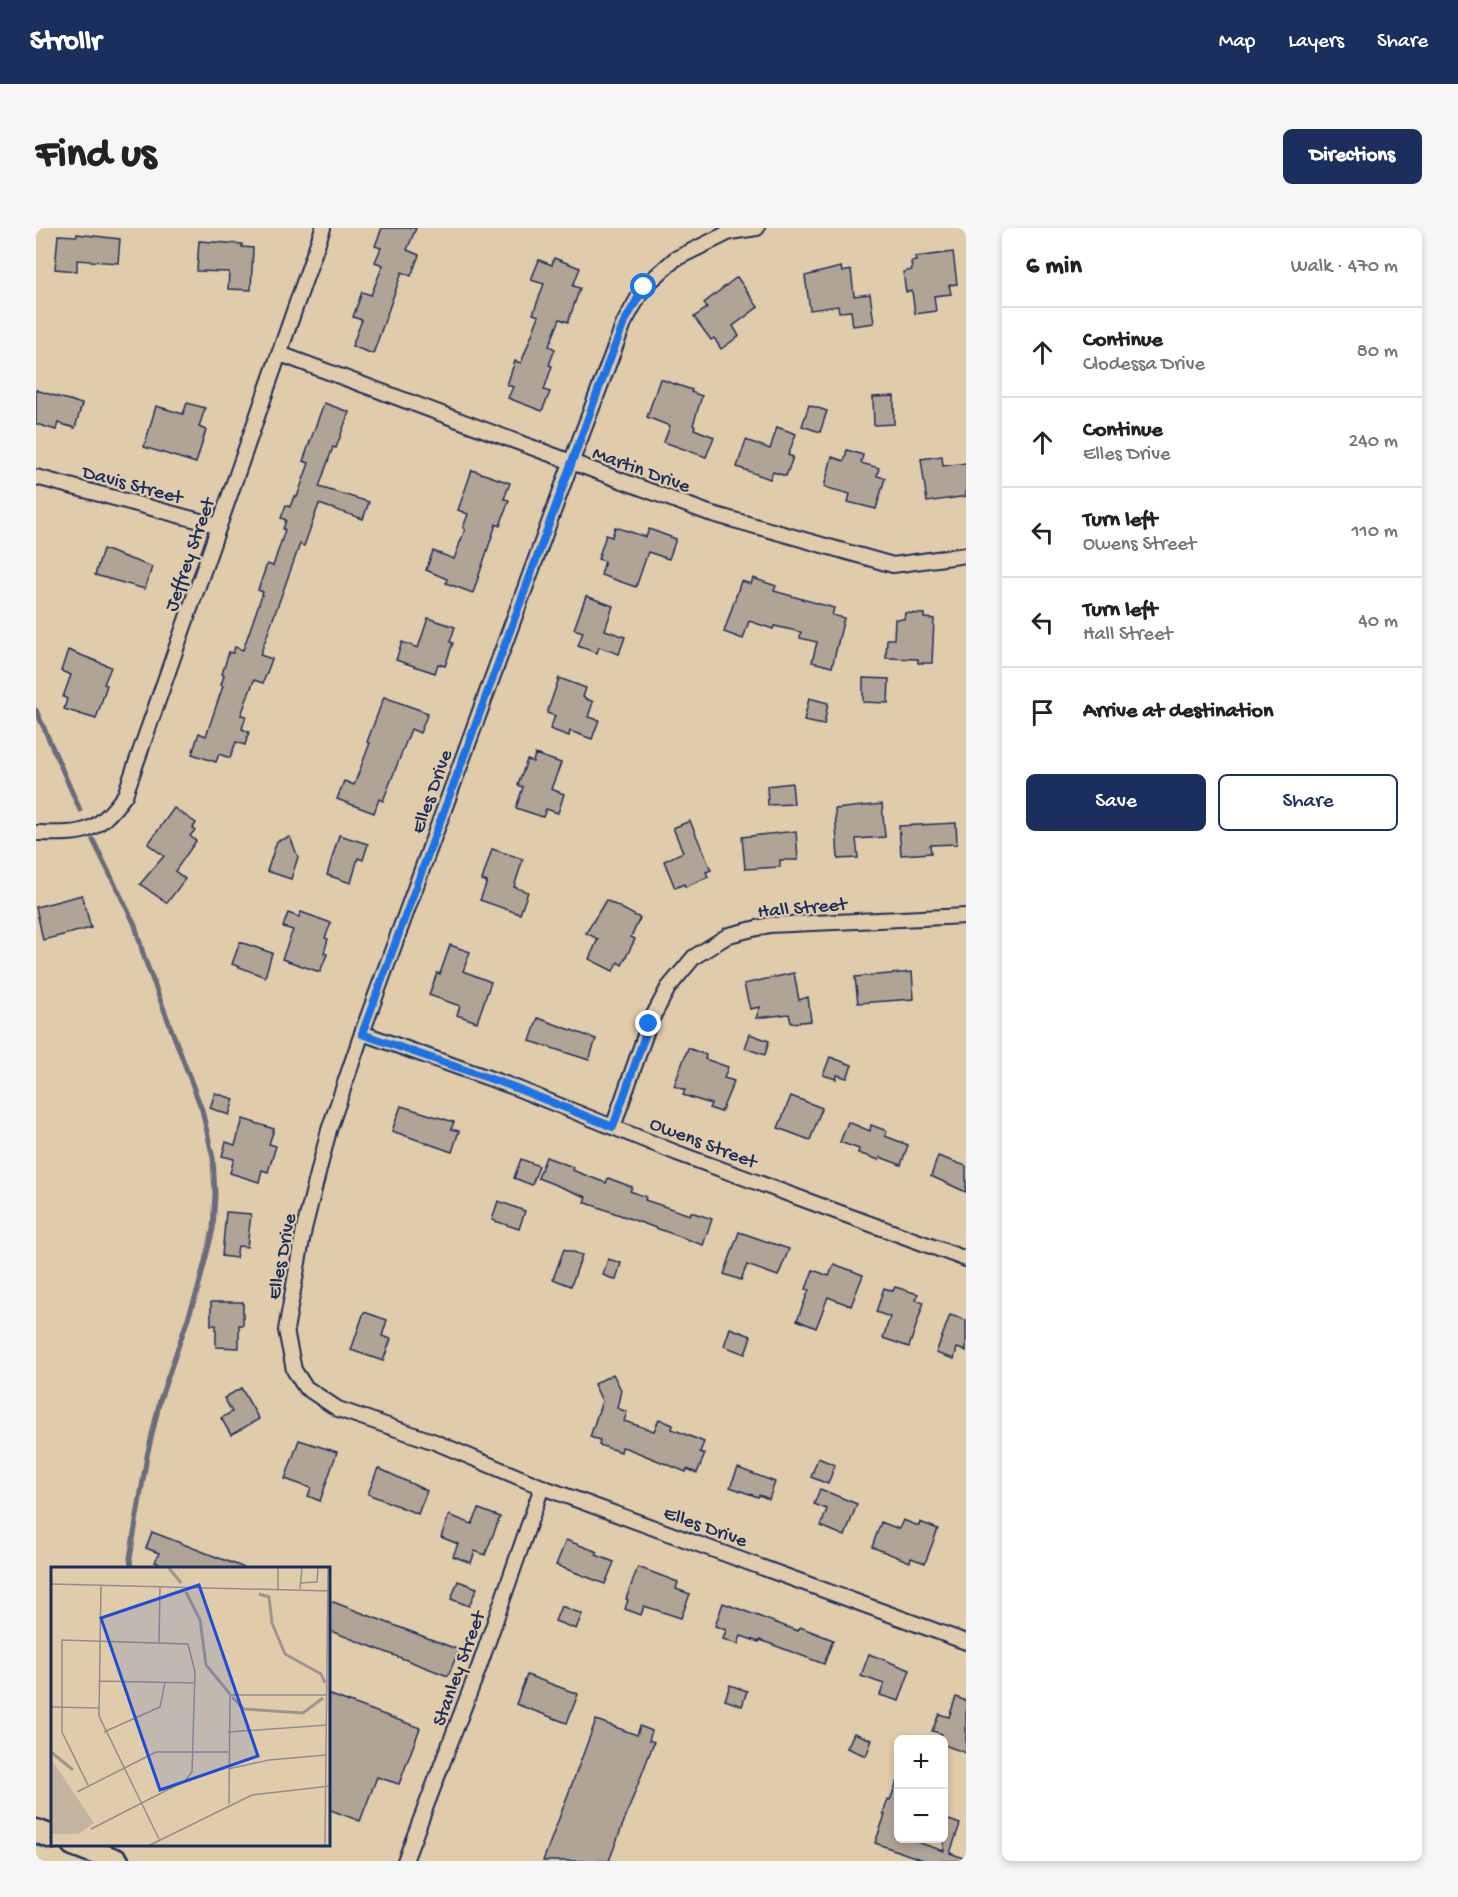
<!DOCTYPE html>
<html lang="en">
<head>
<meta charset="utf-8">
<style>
  :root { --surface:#fff; --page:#f6f6f6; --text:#222; --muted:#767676; --line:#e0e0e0; --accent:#1b2f5e }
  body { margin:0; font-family:"Gochi Hand",sans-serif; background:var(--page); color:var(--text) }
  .controls { position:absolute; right:18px; bottom:18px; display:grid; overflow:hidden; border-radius:9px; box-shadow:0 3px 9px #0003 }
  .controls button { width:54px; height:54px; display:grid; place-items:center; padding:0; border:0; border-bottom:2px solid var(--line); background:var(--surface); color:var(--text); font:30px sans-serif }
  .stop { position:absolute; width:18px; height:18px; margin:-14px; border:4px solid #1a73e8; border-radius:50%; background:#fff }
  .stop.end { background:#1a73e8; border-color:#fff; box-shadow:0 2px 6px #0008 }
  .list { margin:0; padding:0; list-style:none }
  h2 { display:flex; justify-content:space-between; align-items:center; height:78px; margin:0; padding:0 24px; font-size:26px }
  h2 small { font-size:20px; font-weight:400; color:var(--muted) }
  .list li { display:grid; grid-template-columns:39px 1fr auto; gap:18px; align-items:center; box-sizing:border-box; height:90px; padding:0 24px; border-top:2px solid var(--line) }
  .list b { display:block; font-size:22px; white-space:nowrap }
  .list p { margin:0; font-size:20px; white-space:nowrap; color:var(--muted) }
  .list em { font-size:20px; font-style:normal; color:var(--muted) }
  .actions { display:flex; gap:12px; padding:18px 24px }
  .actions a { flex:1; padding:14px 0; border:2px solid var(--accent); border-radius:9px; text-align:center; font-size:21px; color:var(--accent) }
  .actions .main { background:var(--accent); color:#fff }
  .icon { flex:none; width:33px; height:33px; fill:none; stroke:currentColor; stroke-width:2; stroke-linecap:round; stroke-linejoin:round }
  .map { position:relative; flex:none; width:930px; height:1633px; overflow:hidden; border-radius:9px }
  header { display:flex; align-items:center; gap:36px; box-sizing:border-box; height:84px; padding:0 30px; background:var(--accent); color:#fff }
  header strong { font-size:28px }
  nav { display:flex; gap:33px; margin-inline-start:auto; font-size:21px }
  .intro { display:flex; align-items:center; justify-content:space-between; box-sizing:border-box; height:144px; padding:0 36px }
  h1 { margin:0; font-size:42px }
  .button { padding:15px 27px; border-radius:9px; background:var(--accent); color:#fff; font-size:21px; font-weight:700 }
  main { display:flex; gap:36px; padding:0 36px }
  aside { flex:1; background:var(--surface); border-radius:9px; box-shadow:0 3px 9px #0003 }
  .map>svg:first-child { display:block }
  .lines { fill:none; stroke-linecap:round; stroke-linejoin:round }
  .stream { stroke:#696c7c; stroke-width:5 }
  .building { fill:#b0a497; stroke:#1b2f5e; stroke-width:1.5 }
  .minor-casing { stroke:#1b2f5e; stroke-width:18 }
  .trunk-casing { stroke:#1b2f5e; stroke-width:27 }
  .minor { stroke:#e0cbaa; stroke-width:14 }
  .trunk { stroke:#e0cbaa; stroke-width:22 }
  .route { stroke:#1a73e8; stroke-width:8 }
  .labels { text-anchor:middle; stroke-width:4.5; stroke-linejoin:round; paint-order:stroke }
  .street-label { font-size:20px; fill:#1b2f5e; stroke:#e0cbaa }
  .inset-river { fill:none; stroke:#9d9590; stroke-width:3 }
  .inset-road { fill:none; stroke:#918d8c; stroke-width:1.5 }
  .view { fill:#1d4ed8; fill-opacity:0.15; stroke:#1d4ed8; stroke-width:3 }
  .inset-edge { fill:none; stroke:#1b2f5e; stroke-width:3 }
</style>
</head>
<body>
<header>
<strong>Strollr</strong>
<nav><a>Map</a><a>Layers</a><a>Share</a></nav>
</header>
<div class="intro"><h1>Find us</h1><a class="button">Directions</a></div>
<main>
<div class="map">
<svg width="930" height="1633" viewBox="0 0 930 1633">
  <rect width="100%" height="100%" fill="#e0cbaa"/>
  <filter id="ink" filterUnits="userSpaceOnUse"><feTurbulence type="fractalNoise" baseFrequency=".0167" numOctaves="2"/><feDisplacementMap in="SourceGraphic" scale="12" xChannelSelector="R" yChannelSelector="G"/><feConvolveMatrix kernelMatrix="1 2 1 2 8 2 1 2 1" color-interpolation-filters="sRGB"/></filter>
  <g filter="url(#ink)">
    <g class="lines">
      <g class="stream">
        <path d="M 0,482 L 44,582"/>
        <path d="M 57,612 L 99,697 L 108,729 L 166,882 L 177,930 L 179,966 L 177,1001 L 162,1061 L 124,1172 L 111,1228 L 94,1330 L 95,1340"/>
      </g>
    </g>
    <g class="building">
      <path d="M 346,0 L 380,0 L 371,22 L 383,27 L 375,48 L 366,44 L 337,126 L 316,118 L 326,92 L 317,89 L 326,64 L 335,67 L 347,37 L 339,34 L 345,20 L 339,18 Z"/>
      <path d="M 41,6 L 84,11 L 82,35 L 41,32 L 41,43 L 19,41 L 22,7 L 41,8 Z"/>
      <path d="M 163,13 L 206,16 L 206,19 L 217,20 L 215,62 L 192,61 L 193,44 L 161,43 Z"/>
      <path d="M 917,24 L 921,56 L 913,57 L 915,66 L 898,68 L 900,83 L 879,86 L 876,63 L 870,64 L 867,44 L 876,42 L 875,34 L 880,33 L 879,29 Z"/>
      <path d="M 518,30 L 544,40 L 537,58 L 544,60 L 532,94 L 524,91 L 513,118 L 519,121 L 513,137 L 516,138 L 508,162 L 514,164 L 506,183 L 472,170 L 477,159 L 471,157 L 479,133 L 485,135 L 503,88 L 497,86 L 508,56 L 495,52 L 503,32 L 516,37 Z"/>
      <path d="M 805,39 L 806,44 L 815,42 L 818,68 L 834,66 L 838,95 L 817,98 L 815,83 L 803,84 L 802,78 L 774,82 L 769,48 Z"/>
      <path d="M 701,49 L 722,79 L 697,98 L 703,108 L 685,121 L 678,110 L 675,112 L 658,89 L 671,80 L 668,75 Z"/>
      <path d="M 624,151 L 656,162 L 655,164 L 666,168 L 657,197 L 659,198 L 658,201 L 678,209 L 670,229 L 628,214 L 634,198 L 611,189 Z"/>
      <path d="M 0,162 L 46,176 L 39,200 L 22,195 L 20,202 L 0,196 Z"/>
      <path d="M 858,168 L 858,196 L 838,197 L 837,169 Z"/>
      <path d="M 151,175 L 169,180 L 163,199 L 170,202 L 160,235 L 108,219 L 120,178 L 147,186 Z"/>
      <path d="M 288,175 L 313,184 L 300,220 L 297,219 L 283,259 L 333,274 L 327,291 L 283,276 L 268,318 L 264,316 L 224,427 L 236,431 L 227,455 L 218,452 L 205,487 L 210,488 L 206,501 L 213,504 L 209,517 L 200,514 L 194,530 L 183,526 L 180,534 L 156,526 L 163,505 L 170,508 L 187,458 L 185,457 L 188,447 L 186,446 L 193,424 L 197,425 L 199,419 L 207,422 L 227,364 L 222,362 L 231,336 L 237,338 L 249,302 L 247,301 L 250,292 L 245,290 L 250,277 L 254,279 L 258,268 L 261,269 L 273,235 L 267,233 Z"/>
      <path d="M 773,177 L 791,183 L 784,204 L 766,198 Z"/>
      <path d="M 741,199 L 760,206 L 752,227 L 757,229 L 750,248 L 737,244 L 734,251 L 701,239 L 710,212 L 734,221 Z"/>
      <path d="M 811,222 L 827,227 L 825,235 L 843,240 L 841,248 L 849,250 L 840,281 L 812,274 L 814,266 L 788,259 L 796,229 L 808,233 Z"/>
      <path d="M 906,228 L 907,238 L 930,235 L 930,268 L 891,274 L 885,231 Z"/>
      <path d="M 436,242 L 474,255 L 468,271 L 473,272 L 464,298 L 460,296 L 437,365 L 410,355 L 411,351 L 390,342 L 397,323 L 418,331 L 429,301 L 427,300 L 432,286 L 422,282 Z"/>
      <path d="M 579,299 L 610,309 L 613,301 L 640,311 L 633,331 L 612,324 L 600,359 L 565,347 L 569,333 L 562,331 L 570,307 L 576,309 Z"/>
      <path d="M 67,321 L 116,339 L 109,361 L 59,347 Z"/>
      <path d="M 717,350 L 740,358 L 738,363 L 798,380 L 796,387 L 808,390 L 796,439 L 776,434 L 781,414 L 764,410 L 765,404 L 738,398 L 737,401 L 713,393 L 707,411 L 688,404 L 705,353 L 715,356 Z"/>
      <path d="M 550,368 L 577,378 L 569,402 L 589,409 L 583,426 L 563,419 L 561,425 L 542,418 L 547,404 L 538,401 Z"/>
      <path d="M 869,385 L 888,386 L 888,390 L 898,391 L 896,435 L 882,435 L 882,431 L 850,430 L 851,411 L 858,411 L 859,391 L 868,391 Z"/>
      <path d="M 392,390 L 419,399 L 414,414 L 417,415 L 409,438 L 402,436 L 399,445 L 360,432 L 366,414 L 382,420 Z"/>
      <path d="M 32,422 L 75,439 L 68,456 L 71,457 L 60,491 L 28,481 L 31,471 L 27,469 L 35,447 L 25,443 Z"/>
      <path d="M 523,450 L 550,460 L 547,469 L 557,474 L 552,489 L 563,492 L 556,511 L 534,503 L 533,508 L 514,501 L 519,488 L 511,485 Z"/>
      <path d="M 827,450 L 853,451 L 852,475 L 827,474 Z"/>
      <path d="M 348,469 L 392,485 L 384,505 L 375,501 L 347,573 L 343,571 L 338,585 L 301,571 L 308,553 L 318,557 L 334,515 L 331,514 Z"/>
      <path d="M 773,470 L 792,475 L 788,497 L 768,493 Z"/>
      <path d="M 499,526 L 525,535 L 515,561 L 528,566 L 522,585 L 510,581 L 507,589 L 480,580 L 487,559 L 482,557 L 491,532 L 497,534 Z"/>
      <path d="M 756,555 L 758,576 L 732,577 L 731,558 Z"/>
      <path d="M 846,576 L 849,609 L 820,611 L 822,630 L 802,631 L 799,581 Z"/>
      <path d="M 138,580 L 160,595 L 157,600 L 159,602 L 154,608 L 160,613 L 139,643 L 149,651 L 131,675 L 104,656 L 128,628 L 112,616 Z"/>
      <path d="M 654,593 L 675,642 L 670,644 L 672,649 L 649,659 L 648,656 L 639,660 L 628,633 L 647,624 L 637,600 Z"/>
      <path d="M 920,595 L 921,616 L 894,617 L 895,625 L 865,627 L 863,598 Z"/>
      <path d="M 760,603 L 762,632 L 744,632 L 744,639 L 709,641 L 706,609 Z"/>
      <path d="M 303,607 L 332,616 L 327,632 L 322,630 L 315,655 L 291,647 Z"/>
      <path d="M 254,609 L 262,629 L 255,651 L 231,643 L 241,613 Z"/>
      <path d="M 456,621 L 487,631 L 478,659 L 492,664 L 484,686 L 444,672 L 451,654 L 446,652 Z"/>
      <path d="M 46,667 L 55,700 L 7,712 L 0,679 Z"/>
      <path d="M 570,672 L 604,690 L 595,709 L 599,711 L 586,737 L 582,734 L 577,743 L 553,731 L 562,711 L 550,705 Z"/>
      <path d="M 265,684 L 295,695 L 289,710 L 292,711 L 288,725 L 291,726 L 284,744 L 246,731 L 257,702 L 247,699 L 252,685 L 263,689 Z"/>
      <path d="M 204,714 L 236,725 L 229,749 L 196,736 Z"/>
      <path d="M 414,717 L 434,724 L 427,743 L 455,754 L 441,794 L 421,787 L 424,778 L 393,767 L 401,745 L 404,746 Z"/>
      <path d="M 876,744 L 878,771 L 822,775 L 819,749 Z"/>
      <path d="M 758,745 L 763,772 L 772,769 L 775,793 L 755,795 L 753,786 L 720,790 L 724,779 L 714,781 L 708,756 Z"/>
      <path d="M 502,790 L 560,811 L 553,832 L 494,813 Z"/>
      <path d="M 714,806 L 733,813 L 729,827 L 709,820 Z"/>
      <path d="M 652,820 L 670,827 L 669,831 L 692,839 L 688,850 L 698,853 L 685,884 L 673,880 L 675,876 L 647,867 L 649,862 L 638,858 Z"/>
      <path d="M 794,829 L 816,837 L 811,850 L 801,847 L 800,851 L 787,847 Z"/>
      <path d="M 179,865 L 198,871 L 193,887 L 174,880 Z"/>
      <path d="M 755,868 L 786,880 L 774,912 L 742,900 Z"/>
      <path d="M 365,878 L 418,894 L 415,901 L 423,903 L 416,924 L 356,903 Z"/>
      <path d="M 207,891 L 238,901 L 233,916 L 240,918 L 232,944 L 226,942 L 223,954 L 194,945 L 198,931 L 186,928 L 190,914 L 199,917 Z"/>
      <path d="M 812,894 L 834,903 L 835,897 L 851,903 L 849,908 L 872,917 L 865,937 L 844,929 L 843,932 L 822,925 L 823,921 L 804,914 Z"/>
      <path d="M 902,928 L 930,938 L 930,964 L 895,948 Z"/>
      <path d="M 510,929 L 537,939 L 536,942 L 570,955 L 572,950 L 596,959 L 594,963 L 610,969 L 609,972 L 654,987 L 655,984 L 676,991 L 667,1017 L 548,974 L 550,969 L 502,950 Z"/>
      <path d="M 485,931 L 503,938 L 496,957 L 478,950 Z"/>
      <path d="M 462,973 L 489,983 L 483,1001 L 456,992 Z"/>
      <path d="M 190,984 L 215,986 L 211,1019 L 202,1018 L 200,1030 L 186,1028 Z"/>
      <path d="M 703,1004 L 753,1021 L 742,1048 L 711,1037 L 705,1052 L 688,1046 Z"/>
      <path d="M 528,1021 L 546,1027 L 535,1058 L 517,1051 Z"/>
      <path d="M 572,1031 L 585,1035 L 580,1052 L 567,1047 Z"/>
      <path d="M 798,1036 L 827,1047 L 815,1078 L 792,1069 L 780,1100 L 761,1092 L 773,1062 L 770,1061 L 777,1042 L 793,1048 Z"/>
      <path d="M 859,1059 L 882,1066 L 880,1072 L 888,1074 L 873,1119 L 847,1110 L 854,1089 L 840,1084 L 848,1060 L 857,1063 Z"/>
      <path d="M 175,1074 L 207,1074 L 207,1097 L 203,1097 L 203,1120 L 180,1119 L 180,1097 L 175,1097 Z"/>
      <path d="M 328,1084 L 351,1092 L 346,1108 L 355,1111 L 347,1133 L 315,1122 Z"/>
      <path d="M 914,1087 L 930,1092 L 930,1123 L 921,1120 L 918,1131 L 900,1125 Z"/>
      <path d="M 694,1100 L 715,1108 L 709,1126 L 688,1118 Z"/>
      <path d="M 577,1146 L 585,1162 L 581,1180 L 591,1184 L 588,1193 L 618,1203 L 623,1191 L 637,1197 L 636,1201 L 668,1214 L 664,1224 L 669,1226 L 661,1245 L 651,1241 L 650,1244 L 593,1221 L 586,1219 L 585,1224 L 563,1217 L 564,1212 L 554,1209 L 566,1173 L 558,1156 Z"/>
      <path d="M 205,1160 L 223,1191 L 195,1207 L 185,1190 L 196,1184 L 188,1170 Z"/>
      <path d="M 263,1212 L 301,1224 L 284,1273 L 272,1268 L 275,1260 L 249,1251 Z"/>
      <path d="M 782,1230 L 799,1237 L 792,1256 L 775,1249 Z"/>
      <path d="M 342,1240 L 391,1263 L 382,1286 L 332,1266 Z"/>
      <path d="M 702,1240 L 739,1254 L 733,1271 L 723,1267 L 722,1269 L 694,1259 Z"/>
      <path d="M 784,1261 L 821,1276 L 809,1308 L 785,1298 L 791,1281 L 778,1276 Z"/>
      <path d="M 443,1281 L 464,1289 L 449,1327 L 439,1323 L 435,1335 L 417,1328 L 422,1316 L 405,1309 L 413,1287 L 436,1296 Z"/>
      <path d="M 867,1292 L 883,1298 L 884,1294 L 902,1301 L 889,1335 L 875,1330 L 874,1334 L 836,1319 L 845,1294 L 863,1301 Z"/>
      <path d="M 116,1304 L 209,1340 L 209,1341 L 136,1341 L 119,1334 L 123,1325 L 110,1320 Z"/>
      <path d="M 530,1312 L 562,1324 L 560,1327 L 578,1334 L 569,1356 L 520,1337 Z"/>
      <path d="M 602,1339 L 642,1354 L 640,1361 L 654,1366 L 645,1390 L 608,1378 L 605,1387 L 589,1381 L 592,1372 L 590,1371 Z"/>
      <path d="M 422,1353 L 441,1360 L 433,1378 L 415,1371 Z"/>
      <path d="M 292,1372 L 423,1422 L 412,1448 L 292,1402 Z"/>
      <path d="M 687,1375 L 762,1403 L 764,1399 L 797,1412 L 788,1436 L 724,1412 L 723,1414 L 705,1408 L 702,1416 L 687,1411 L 690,1402 L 679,1398 Z"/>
      <path d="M 525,1378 L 546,1386 L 540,1401 L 519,1393 Z"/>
      <path d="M 833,1426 L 874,1442 L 863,1473 L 844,1467 L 848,1456 L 825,1448 Z"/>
      <path d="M 491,1447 L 542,1466 L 531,1495 L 480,1476 Z"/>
      <path d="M 694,1457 L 711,1463 L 706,1478 L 689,1472 Z"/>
      <path d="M 292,1466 L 384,1500 L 363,1556 L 341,1549 L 324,1593 L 292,1581 Z"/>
      <path d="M 920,1469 L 930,1473 L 930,1525 L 908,1517 L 908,1512 L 904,1512 L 906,1506 L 896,1503 L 903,1486 L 913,1489 Z"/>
      <path d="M 560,1492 L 601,1507 L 604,1498 L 616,1503 L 613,1512 L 618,1514 L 573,1633 L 507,1633 Z"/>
      <path d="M 818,1505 L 836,1512 L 830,1528 L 811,1520 Z"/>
      <path d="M 861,1554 L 862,1554 L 862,1611 L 872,1611 L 908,1623 L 908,1590 L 924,1596 L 914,1625 L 930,1631 L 930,1633 L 890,1633 L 839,1615 L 849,1587 L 847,1586 L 852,1571 L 854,1572 Z"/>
    </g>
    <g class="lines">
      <g class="minor-casing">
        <g id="minor">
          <path d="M 721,0 L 694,4 L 639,31 L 608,59 L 588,95 L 535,235 L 326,805 L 293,902 L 268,1001 L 250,1102 L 258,1142 L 269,1159 L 302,1181 L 399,1214 L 506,1259 L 930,1414"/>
          <path d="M 244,126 L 673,285 L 857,337 L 930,327"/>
          <path d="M 0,249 L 183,298"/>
          <path d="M 0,605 C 48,606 59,607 89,567 L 287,0"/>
          <path d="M 326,805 L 475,858 L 641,925 L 930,1031"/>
          <path d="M 577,899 L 613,796 L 632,760 L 658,729 L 693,707 L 733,697 L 930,688"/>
          <path d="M 369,1633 L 442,1442 L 506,1259"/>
        </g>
      </g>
      <g class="trunk-casing">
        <g id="trunk">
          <path d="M 0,1603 L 16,1609"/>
          <path d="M 37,1616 L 81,1633"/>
        </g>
      </g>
      <use href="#minor" class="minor"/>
      <use href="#trunk" class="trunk"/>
    </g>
  </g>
  <g class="lines" filter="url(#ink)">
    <path class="route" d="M 608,59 L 588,95 L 573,133 L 326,806 L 475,858 L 577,899 L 613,796"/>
  </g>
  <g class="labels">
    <g class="street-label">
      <text transform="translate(606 240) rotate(20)" y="7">Martin Drive</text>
      <text transform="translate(97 255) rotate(15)" y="7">Davis Street</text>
      <text transform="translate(152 326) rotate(-71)" y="7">Jeffrey Street</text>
      <text transform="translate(394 563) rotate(-70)" y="7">Elles Drive</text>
      <text transform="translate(766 678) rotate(-5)" y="7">Hall Street</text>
      <text transform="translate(668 913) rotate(21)" y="7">Owens Street</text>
      <text transform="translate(244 1028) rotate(-79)" y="7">Elles Drive</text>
      <text transform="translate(670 1297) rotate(20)" y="7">Elles Drive</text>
      <text transform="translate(421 1440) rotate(-70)" y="7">Stanley Street</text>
    </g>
  </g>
  <g transform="translate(15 1339)">
    <rect width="279" height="279" fill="#e0cbaa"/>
    <path d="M 0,192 L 43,256 L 27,267 L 0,267 Z" fill="#c3b49f"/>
    <path class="inset-river" d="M 118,1 L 130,16M 135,25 L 149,53 L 155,98 L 179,127M 208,27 L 218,30 L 221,56 L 234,87 L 270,107 L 274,116M 181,130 L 193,142 L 252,146 L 272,131M 0,185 L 22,203"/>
    <path class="inset-road" d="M 227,0 L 227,23M 249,16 L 266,15 L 267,0M 0,17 L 279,24M 50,18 L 48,149 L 108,272M 249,22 L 251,0M 108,75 L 109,20M 48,114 L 144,116M 0,140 L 48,141M 53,165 L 109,140 L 114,116M 177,165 L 276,158M 177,202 L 218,193 L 275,188M 37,218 L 11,165 L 11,73 L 137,77 L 144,105 L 141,205 L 134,214 L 40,262M 26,225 L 105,185 L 177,185M 178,237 L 179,128 L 276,128M 97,279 L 201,228 L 279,219M 274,279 L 277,0"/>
    <path class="view" d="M 148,18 L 207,189 L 109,223 L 50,51 Z"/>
    <rect width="279" height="279" class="inset-edge"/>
  </g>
</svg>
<div class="controls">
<button>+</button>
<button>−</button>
</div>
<div class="stop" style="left:608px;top:59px"></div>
<div class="stop end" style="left:613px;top:796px"></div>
</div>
<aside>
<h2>6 min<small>Walk · 470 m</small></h2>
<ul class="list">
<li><svg class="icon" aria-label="ahead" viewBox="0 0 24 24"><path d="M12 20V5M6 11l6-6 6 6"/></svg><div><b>Continue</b><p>Clodessa Drive</p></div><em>80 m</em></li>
<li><svg class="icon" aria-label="ahead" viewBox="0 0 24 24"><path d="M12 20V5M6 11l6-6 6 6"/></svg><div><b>Continue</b><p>Elles Drive</p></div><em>240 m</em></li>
<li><svg class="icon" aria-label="left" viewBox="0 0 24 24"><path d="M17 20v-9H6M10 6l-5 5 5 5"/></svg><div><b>Turn left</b><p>Owens Street</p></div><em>110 m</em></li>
<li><svg class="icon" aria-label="left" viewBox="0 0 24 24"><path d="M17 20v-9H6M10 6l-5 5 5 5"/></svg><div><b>Turn left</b><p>Hall Street</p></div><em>40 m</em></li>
<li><svg class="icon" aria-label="arrive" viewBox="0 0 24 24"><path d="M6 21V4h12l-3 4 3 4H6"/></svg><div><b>Arrive at destination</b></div></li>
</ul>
<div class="actions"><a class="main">Save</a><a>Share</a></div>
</aside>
</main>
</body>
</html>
